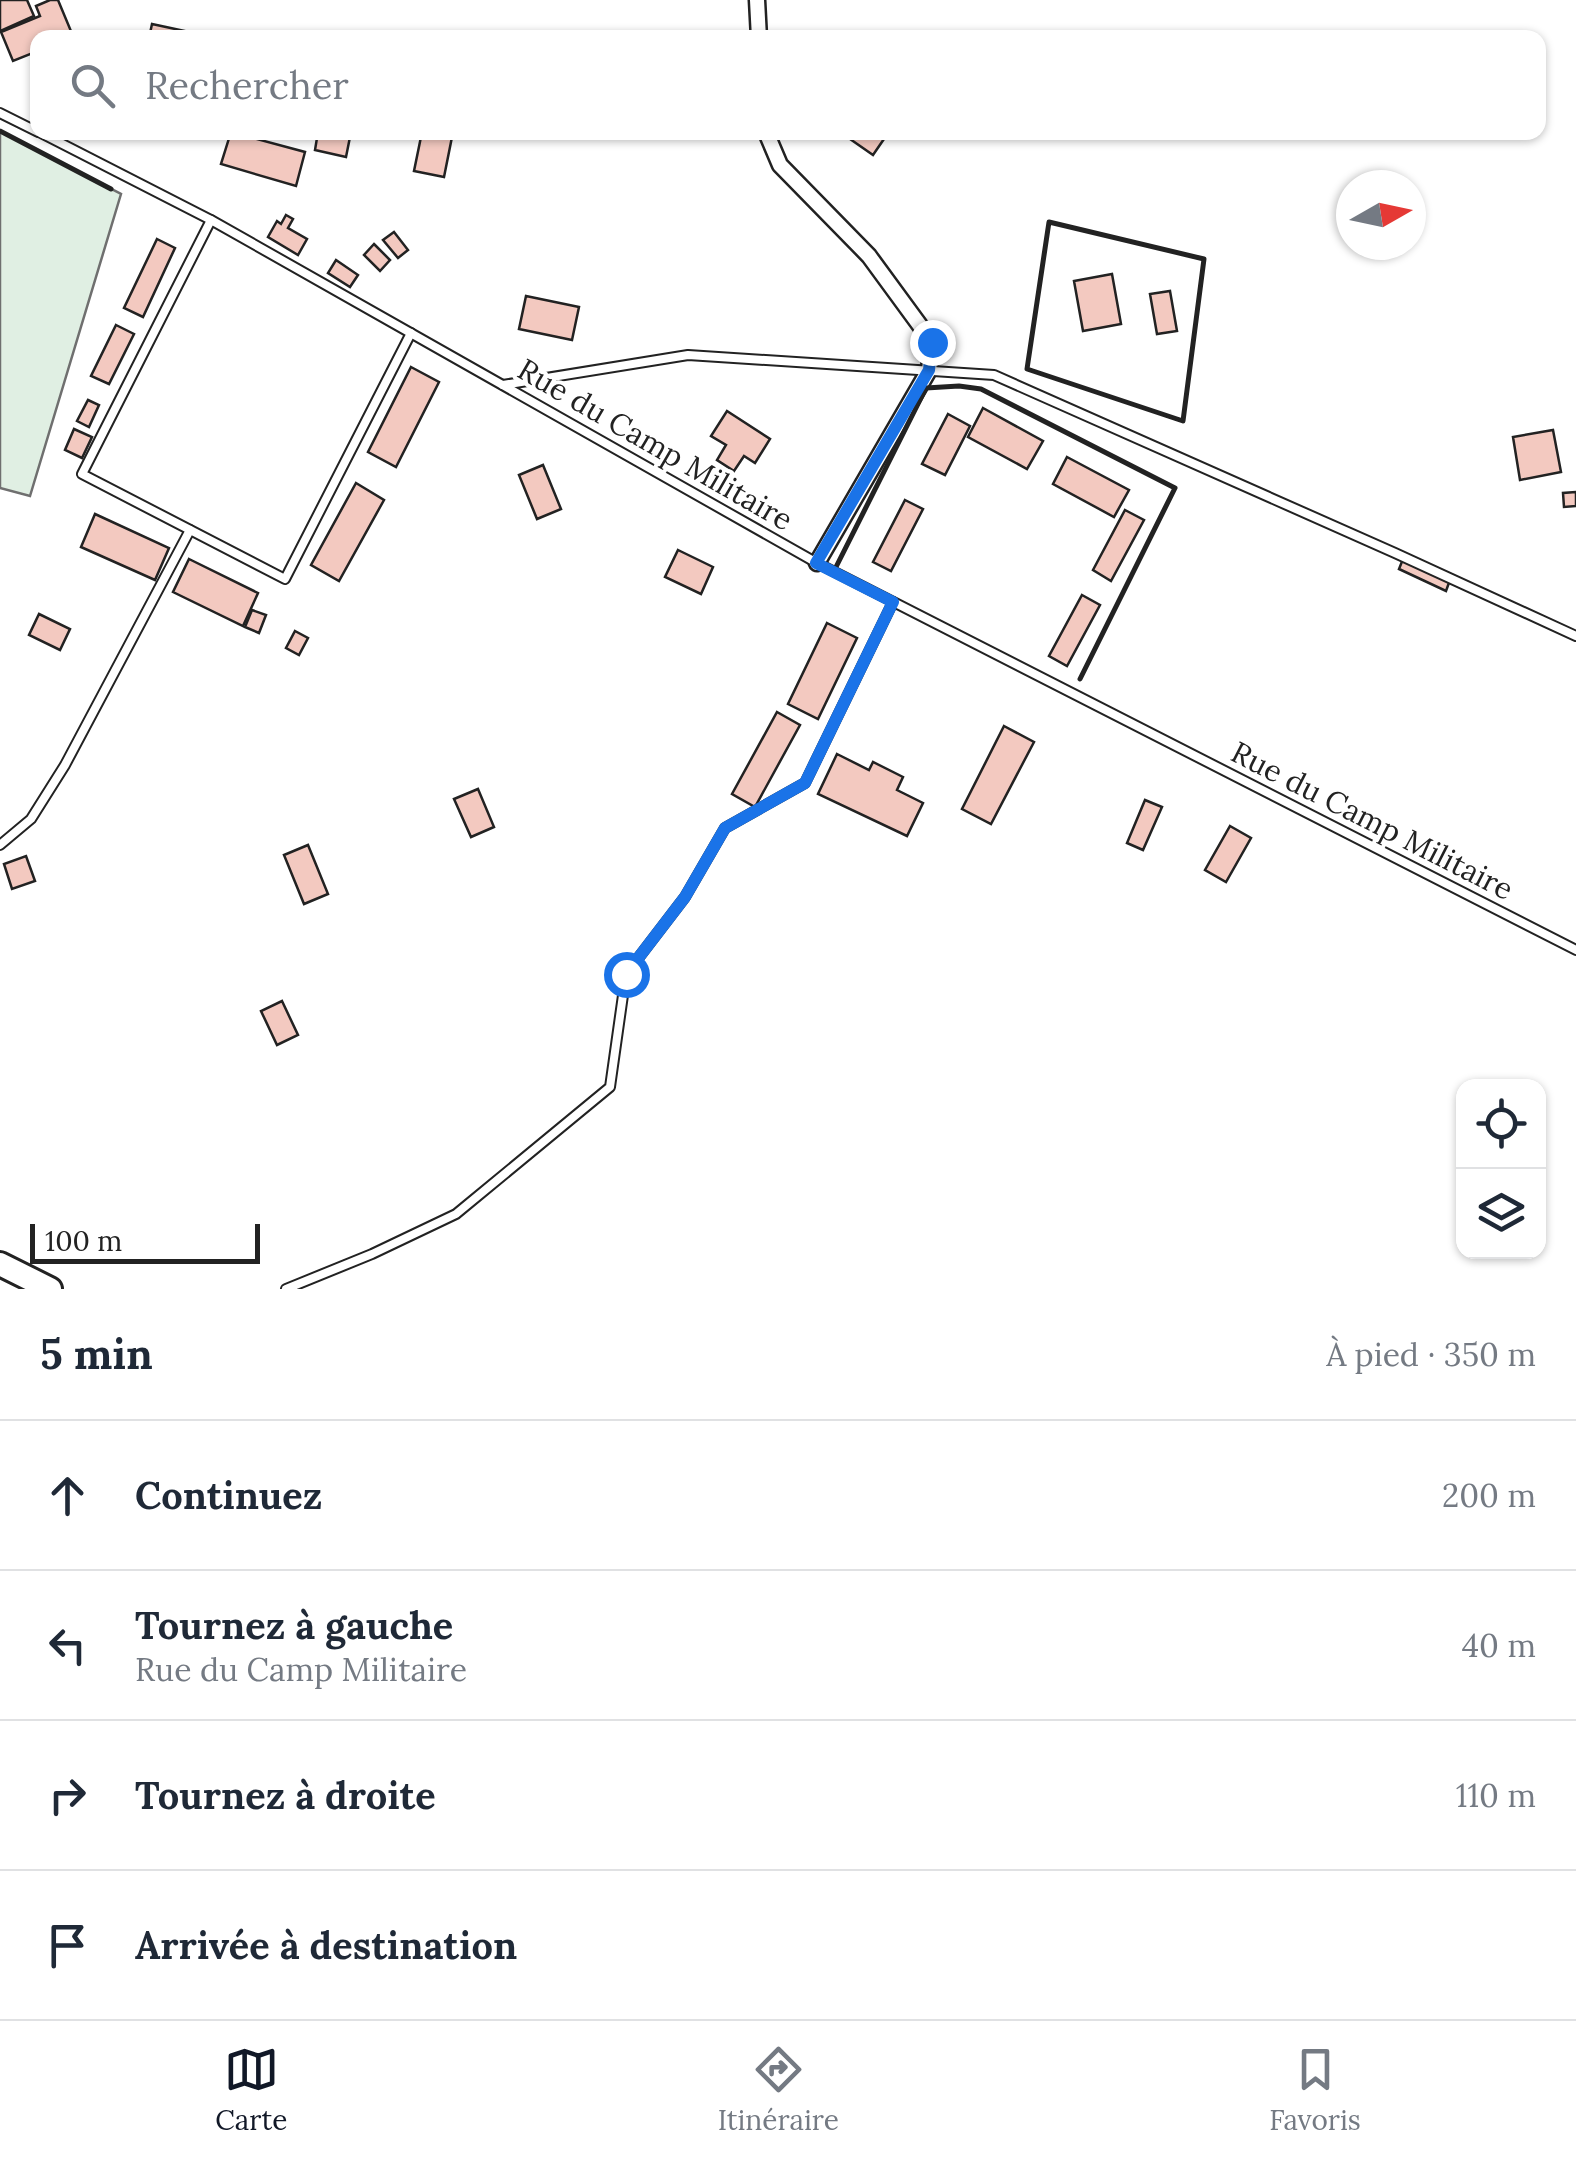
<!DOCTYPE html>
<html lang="fr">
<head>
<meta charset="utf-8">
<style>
  :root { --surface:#fff; --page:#f6f6f7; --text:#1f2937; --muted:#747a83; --line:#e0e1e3; --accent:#111827 }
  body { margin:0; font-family:Lora,serif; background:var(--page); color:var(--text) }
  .controls { position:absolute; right:30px; bottom:30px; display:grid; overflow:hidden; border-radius:20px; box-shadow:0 2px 8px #0004 }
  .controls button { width:90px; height:90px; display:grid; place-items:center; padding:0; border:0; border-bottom:2px solid var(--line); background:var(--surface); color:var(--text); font:50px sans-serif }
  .compass { position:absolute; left:1336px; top:170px; width:90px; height:90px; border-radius:50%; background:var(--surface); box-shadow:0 2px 8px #0004; rotate:81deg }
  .scale { position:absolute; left:30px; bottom:25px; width:230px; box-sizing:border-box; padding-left:10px; border:5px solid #222; border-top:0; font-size:28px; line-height:35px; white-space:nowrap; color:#222; -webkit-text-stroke:8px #fff; paint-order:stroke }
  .stop { position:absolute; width:30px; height:30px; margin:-22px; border:8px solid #1a73e8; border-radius:50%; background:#fff }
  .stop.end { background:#1a73e8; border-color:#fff; box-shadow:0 2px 10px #0008 }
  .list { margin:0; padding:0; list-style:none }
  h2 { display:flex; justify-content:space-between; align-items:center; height:130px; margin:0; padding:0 40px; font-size:42px }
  h2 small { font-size:32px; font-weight:400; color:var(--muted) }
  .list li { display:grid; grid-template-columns:65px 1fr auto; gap:30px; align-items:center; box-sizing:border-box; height:150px; padding:0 40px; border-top:2px solid var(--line) }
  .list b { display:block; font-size:38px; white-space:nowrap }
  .list p { margin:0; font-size:32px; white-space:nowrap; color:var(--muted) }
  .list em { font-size:32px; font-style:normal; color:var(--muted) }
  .icon { flex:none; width:55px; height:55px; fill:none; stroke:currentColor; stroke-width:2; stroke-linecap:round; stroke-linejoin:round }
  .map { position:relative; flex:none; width:1576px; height:1289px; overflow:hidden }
  .search { position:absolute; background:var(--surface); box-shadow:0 2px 8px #0004; left:30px; right:30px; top:30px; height:110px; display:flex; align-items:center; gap:25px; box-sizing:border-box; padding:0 35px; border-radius:20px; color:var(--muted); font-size:38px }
  .sheet { height:730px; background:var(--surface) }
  nav { display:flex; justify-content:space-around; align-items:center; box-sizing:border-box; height:140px; border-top:2px solid var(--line); background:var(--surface); font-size:28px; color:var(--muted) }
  nav a { display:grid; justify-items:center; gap:5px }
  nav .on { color:var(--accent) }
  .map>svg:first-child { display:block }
  .green { fill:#e0efe3; stroke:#6f6f6f; stroke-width:2.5 }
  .building { fill:#f3c9c0; stroke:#222; stroke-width:2.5 }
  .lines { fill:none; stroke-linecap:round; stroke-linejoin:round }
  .lane-casing { stroke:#222; stroke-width:12 }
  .street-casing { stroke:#222; stroke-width:19 }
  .primary-casing { stroke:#222; stroke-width:28 }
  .lane { stroke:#fff; stroke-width:8 }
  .street { stroke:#fff; stroke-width:14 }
  .primary { stroke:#fff; stroke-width:22 }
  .wall { stroke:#222; stroke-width:5 }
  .route { stroke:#1a73e8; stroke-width:12 }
  .labels { text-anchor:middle; stroke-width:8; stroke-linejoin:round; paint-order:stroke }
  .street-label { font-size:30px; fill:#222; stroke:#fff }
</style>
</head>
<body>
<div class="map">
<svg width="1576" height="1289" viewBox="0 0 1576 1289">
  <rect width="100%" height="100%" fill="#fff"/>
  <path class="green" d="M 0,131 L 121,194 L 30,496 L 0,488 Z"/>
  <g class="building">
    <path d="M 0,0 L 27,0 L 34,16 L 0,31 Z"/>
    <path d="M 50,0 L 58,0 L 73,36 L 38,38 L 38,51 L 13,61 L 1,32 L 40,16 L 36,6 Z"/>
    <path d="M 152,24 L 208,36 L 208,38 L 149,38 Z"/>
    <path d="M 231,132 L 305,152 L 296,186 L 221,164 Z"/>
    <path d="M 318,132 L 351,132 L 346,157 L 315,150 Z"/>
    <path d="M 422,132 L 453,132 L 444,177 L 414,171 Z"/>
    <path d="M 840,132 L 880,132 L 886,136 L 873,155 Z"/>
    <path d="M 286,215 L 293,219 L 288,228 L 307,239 L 298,255 L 268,237 L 277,221 L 281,224 Z"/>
    <path d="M 394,232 L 408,250 L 398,258 L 383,240 Z"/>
    <path d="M 157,239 L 175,248 L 143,317 L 124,308 Z"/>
    <path d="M 374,244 L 390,260 L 380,271 L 364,255 Z"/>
    <path d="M 336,260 L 358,275 L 350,287 L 328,273 Z"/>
    <path d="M 1112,274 L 1121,324 L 1083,331 L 1074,281 Z"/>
    <path d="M 1170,291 L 1177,331 L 1157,334 L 1150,294 Z"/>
    <path d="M 526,296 L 579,307 L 572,340 L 519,329 Z"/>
    <path d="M 116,325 L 134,334 L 109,384 L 91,376 Z"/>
    <path d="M 411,367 L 439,382 L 396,467 L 368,452 Z"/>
    <path d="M 88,400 L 99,405 L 89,427 L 77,421 Z"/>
    <path d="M 983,408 L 1043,441 L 1027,469 L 968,437 Z"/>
    <path d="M 727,411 L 770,439 L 755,463 L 744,456 L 734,471 L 717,460 L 726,445 L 711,436 Z"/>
    <path d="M 948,414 L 970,426 L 945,475 L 922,464 Z"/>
    <path d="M 74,429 L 92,437 L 82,458 L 65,450 Z"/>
    <path d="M 1553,430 L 1561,472 L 1520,480 L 1513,437 Z"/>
    <path d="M 1067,457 L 1129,490 L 1114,517 L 1053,484 Z"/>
    <path d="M 543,465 L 561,509 L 537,519 L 519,475 Z"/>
    <path d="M 356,483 L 384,500 L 339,581 L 311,565 Z"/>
    <path d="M 1576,492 L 1576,506 L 1564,507 L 1563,493 Z"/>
    <path d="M 905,500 L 923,509 L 891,571 L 873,562 Z"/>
    <path d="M 1125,510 L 1144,520 L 1111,581 L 1093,570 Z"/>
    <path d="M 95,514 L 169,548 L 155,580 L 81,547 Z"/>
    <path d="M 678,550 L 713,567 L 701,594 L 665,577 Z"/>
    <path d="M 189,559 L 258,593 L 243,626 L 173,592 Z"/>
    <path d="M 1403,559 L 1450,580 L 1446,591 L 1399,569 Z"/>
    <path d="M 1082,595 L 1100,605 L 1067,666 L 1049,656 Z"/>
    <path d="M 252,610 L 266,615 L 259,633 L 245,627 Z"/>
    <path d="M 39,614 L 70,629 L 60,650 L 29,635 Z"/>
    <path d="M 827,623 L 857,638 L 818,719 L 788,704 Z"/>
    <path d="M 295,631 L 308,638 L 299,655 L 286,648 Z"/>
    <path d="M 777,712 L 800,725 L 755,807 L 732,794 Z"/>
    <path d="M 1004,726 L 1034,742 L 991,824 L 962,809 Z"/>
    <path d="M 837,754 L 869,770 L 873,762 L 903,777 L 897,790 L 923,803 L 907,836 L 818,794 Z"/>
    <path d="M 478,789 L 494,827 L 471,837 L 454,799 Z"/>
    <path d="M 1145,800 L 1162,807 L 1143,850 L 1127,843 Z"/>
    <path d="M 1230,826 L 1251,838 L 1226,882 L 1205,870 Z"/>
    <path d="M 308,845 L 328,894 L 304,904 L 284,855 Z"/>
    <path d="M 26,856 L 35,881 L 12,889 L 4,864 Z"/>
    <path d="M 282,1001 L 298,1035 L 277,1045 L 261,1011 Z"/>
  </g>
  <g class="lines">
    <g class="lane-casing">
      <g id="lane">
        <path d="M 0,113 L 38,132"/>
        <path d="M 39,132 L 211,220 L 817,563 L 1576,950"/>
        <path d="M 211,220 L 82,474 L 285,579 L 411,333"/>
        <path d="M 503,385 L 688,355 L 994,375 L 1395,553 L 1576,636"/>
        <path d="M 0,845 L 31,819 L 65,765 L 190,530"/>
        <path d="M 286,1289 L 372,1254 L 456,1214 L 610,1087 L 626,974 L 685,897 L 725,828 L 805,783 L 893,602"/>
      </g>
    </g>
    <g class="street-casing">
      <g id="street">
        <path d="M 757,0 L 759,38"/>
        <path d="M 766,132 L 780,165 L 869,256 L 932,342 L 929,370 L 817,563"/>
      </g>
    </g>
    <g class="primary-casing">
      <path id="primary" d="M 0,1264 L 50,1289"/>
    </g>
    <use href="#lane" class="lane"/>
    <use href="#street" class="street"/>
    <use href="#primary" class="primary"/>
    <g class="wall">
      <path d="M 0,131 L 111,189"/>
      <path d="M 1049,222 L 1204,259 L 1183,421 L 1027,369 Z"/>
      <path d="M 834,571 L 926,388 L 959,386 L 981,389 L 1175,488 L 1080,679"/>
    </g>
  </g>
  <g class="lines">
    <path class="route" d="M 626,974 L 685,897 L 725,828 L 805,783 L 893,602 L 816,563 L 929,370 L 932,342"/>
  </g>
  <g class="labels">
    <g class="street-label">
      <text transform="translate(655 445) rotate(30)" y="10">Rue du Camp Militaire</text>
      <text transform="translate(1372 821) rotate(27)" y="10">Rue du Camp Militaire</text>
    </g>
  </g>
</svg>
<div class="controls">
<button><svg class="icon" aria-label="locate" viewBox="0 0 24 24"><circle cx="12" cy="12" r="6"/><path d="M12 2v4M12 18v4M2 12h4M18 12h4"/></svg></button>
<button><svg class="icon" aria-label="layers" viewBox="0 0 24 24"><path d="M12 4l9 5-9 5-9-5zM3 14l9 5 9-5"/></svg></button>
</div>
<svg class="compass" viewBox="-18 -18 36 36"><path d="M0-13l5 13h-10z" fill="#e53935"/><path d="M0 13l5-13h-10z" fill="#747a83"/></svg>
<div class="scale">100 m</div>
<div class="stop" style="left:626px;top:974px"></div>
<div class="stop end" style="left:932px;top:342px"></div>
<div class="search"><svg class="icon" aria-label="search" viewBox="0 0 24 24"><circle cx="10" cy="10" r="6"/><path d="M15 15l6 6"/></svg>Rechercher</div>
</div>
<section class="sheet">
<h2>5 min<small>À pied · 350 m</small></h2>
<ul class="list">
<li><svg class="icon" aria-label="ahead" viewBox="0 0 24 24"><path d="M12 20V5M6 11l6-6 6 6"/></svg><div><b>Continuez</b></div><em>200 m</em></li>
<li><svg class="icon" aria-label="left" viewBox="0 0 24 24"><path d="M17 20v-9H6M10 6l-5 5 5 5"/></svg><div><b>Tournez à gauche</b><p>Rue du Camp Militaire</p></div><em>40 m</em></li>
<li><svg class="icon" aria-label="right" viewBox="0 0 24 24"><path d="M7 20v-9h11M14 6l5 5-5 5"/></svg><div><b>Tournez à droite</b></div><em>110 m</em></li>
<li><svg class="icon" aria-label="arrive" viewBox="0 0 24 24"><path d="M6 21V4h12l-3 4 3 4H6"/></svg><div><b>Arrivée à destination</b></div></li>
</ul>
</section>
<nav>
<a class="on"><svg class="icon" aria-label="map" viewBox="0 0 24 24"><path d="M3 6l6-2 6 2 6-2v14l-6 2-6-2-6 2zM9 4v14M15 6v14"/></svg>Carte</a>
<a><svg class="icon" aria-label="directions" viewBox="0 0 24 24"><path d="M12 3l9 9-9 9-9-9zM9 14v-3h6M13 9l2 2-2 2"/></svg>Itinéraire</a>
<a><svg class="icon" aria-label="saved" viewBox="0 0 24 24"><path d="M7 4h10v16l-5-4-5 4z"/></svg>Favoris</a>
</nav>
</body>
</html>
